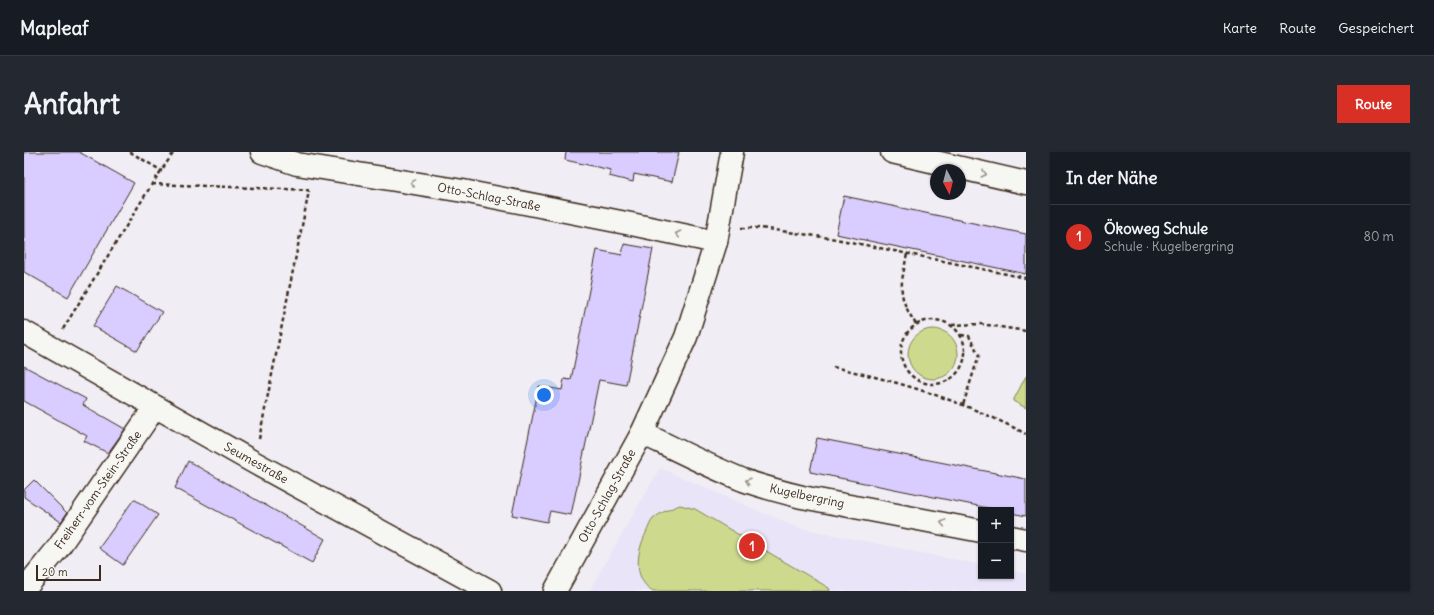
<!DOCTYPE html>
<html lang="de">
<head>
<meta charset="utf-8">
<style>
  :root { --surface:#171b24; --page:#242831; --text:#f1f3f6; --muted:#9ea1a6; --line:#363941; --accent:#d93025 }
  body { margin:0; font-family:Delius,sans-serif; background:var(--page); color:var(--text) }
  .controls { position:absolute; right:12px; bottom:12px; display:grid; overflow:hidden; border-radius:0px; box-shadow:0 1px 3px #0004 }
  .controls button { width:36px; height:36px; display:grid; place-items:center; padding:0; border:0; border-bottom:1px solid var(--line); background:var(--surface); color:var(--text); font:20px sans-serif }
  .compass { position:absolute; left:906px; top:12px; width:36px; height:36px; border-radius:50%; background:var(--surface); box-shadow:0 1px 3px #0004; rotate:173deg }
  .scale { position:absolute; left:12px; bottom:10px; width:65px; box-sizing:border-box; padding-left:4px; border:2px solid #3b2a1e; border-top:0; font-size:11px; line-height:14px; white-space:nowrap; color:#3b2a1e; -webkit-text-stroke:3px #f6f6f2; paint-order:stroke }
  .you { position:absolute; left:520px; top:243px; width:14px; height:14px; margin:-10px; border:3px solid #fff; border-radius:50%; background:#1a73e8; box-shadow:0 0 0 6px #1a73e833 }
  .badge { display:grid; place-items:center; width:26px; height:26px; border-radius:50%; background:var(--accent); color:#fff; font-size:13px; font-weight:700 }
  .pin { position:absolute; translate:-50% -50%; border:2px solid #fff; box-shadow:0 1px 4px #0006 }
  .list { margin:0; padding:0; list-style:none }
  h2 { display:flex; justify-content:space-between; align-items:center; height:52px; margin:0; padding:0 16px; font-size:17px }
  h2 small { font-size:13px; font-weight:400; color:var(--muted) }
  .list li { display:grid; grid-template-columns:26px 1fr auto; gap:12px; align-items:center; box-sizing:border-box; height:64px; padding:0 16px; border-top:1px solid var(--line) }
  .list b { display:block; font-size:15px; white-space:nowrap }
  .list p { margin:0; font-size:13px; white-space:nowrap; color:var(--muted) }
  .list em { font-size:13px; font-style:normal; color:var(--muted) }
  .map { position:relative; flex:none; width:1002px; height:439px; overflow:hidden; border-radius:0px }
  header { display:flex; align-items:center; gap:24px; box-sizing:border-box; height:56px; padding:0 20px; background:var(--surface); border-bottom:1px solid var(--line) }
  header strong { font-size:19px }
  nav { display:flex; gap:22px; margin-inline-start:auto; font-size:14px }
  .intro { display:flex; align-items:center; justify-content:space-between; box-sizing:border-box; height:96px; padding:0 24px }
  h1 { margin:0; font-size:28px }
  .button { padding:10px 18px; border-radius:0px; background:var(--accent); color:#fff; font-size:14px; font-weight:700 }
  main { display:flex; gap:24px; padding:0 24px }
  aside { flex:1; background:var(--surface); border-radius:0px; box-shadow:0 1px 3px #0004 }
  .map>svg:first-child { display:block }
  .built { fill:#e9e4f7 }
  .green { fill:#cdda8e; stroke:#848256 }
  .building { fill:#d9ccfe; stroke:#3b2a1e }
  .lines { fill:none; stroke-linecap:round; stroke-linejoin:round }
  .minor-casing { stroke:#3b2a1e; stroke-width:25 }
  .path { stroke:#3b2a1e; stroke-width:2.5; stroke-dasharray:4 3; stroke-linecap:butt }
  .minor { stroke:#f6f6f2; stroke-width:22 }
  .oneway { stroke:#989088 }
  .labels { text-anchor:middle; stroke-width:3; stroke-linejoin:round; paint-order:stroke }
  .street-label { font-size:12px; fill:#3b2a1e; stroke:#f6f6f2 }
</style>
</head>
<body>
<header>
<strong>Mapleaf</strong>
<nav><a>Karte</a><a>Route</a><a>Gespeichert</a></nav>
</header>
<div class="intro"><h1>Anfahrt</h1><a class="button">Route</a></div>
<main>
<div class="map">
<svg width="1002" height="439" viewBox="0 0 1002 439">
  <rect width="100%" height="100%" fill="#f0eef4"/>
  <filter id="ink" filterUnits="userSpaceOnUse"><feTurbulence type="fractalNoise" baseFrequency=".025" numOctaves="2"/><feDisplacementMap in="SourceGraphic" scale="8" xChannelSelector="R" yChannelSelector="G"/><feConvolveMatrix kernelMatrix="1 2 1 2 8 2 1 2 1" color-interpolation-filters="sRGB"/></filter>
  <g filter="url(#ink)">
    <path class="built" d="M 636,316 L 772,375 L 957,413 L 957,424 L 987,424 L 987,419 L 1002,422 L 1002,439 L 565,439 Z"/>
    <g class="green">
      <circle cx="909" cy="202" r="25"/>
      <path d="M 1002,224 L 1002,256 L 989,249 Z"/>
      <path d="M 656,353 L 671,357 L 805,436 L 806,439 L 629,439 C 608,427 613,399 622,381 C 624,377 626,370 629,367 C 637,360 646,357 656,353 Z"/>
    </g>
    <g class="building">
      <path d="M 0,0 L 55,0 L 110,31 L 44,145 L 0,120 Z"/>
      <path d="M 542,0 L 655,0 L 648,30 L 610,22 L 609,30 L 585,24 L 587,18 L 541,8 Z"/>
      <path d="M 820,44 L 1002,82 L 1002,122 L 812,82 Z"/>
      <path d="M 600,92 L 629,97 L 602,233 L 575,228 L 547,363 L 526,359 L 523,370 L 488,363 L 515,234 L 538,238 L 540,227 L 547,228 L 573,98 L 598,103 Z"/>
      <path d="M 93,134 L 138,160 L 113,199 L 69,174 Z"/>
      <path d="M 0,214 L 62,247 L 59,253 L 101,277 L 84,301 L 60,289 L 63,284 L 0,249 Z"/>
      <path d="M 793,286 L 1002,327 L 1002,364 L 987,361 L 987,358 L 974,358 L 786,320 Z"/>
      <path d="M 164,309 L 301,387 L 288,411 L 151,336 Z"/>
      <path d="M 10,328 L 43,361 L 37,370 L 0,345 L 0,338 Z"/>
      <path d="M 110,347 L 134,363 L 99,413 L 75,396 Z"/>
    </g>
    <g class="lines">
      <g class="minor-casing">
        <g id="minor">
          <path d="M 238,0 L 273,12 L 439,39 L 607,72 L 692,90"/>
          <path d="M 868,0 L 1002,31"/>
          <path d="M 0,180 L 231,311 L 466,439"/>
          <path d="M 618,281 C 651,297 684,314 719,328 C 738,335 758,340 778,345 L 957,379"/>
          <path d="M 987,385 L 1002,388"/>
          <path d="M 0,438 L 34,396 L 131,255"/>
          <path d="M 531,439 L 618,281 L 662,185 L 692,90 L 708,0"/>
        </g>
      </g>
      <g class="path">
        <path d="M 106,0 L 138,19"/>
        <path d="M 128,32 L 285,38"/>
        <path d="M 717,76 L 737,76 L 812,87 L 1002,126"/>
        <path d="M 883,102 C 877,134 872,143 892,172"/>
        <circle cx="909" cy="200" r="32"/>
        <path d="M 928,173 L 957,172 L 1002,179"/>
        <path d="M 39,177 L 128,32 L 150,0"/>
        <path d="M 937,183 L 945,184 L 955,203 L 939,253"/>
        <path d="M 809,215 C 877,230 940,249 1002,282"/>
        <path d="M 235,287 L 285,39"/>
      </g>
      <use href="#minor" class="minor"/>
    </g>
    <defs><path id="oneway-chevron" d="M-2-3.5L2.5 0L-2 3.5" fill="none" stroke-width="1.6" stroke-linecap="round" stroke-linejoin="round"/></defs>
    <g class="oneway">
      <use href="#oneway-chevron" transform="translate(960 22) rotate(14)"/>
      <use href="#oneway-chevron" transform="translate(389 31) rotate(-171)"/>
      <use href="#oneway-chevron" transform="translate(654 82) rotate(-168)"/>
      <use href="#oneway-chevron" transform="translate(724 329) rotate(-161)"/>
      <use href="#oneway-chevron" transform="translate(919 371) rotate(-169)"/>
    </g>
  </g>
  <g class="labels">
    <g class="street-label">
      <text transform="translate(465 45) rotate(11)" y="4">Otto-Schlag-Straße</text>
      <text transform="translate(232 311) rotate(29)" y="4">Seumestraße</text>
      <text transform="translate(74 338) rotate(-55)" y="4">Freiherr-vom-Stein-Straße</text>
      <text transform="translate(583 344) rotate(-61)" y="4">Otto-Schlag-Straße</text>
      <text transform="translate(783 344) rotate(12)" y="4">Kugelbergring</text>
    </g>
  </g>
</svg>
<div class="controls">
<button>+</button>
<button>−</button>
</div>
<svg class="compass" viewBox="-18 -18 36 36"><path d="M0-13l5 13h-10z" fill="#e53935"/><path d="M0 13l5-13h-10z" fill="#9ea1a6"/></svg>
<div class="scale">20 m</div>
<div class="you"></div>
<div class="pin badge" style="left:728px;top:394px">1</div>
</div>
<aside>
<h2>In der Nähe<small></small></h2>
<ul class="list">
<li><span class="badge">1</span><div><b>Ökoweg Schule</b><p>Schule · Kugelbergring</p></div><em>80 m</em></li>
</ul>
</aside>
</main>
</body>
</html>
